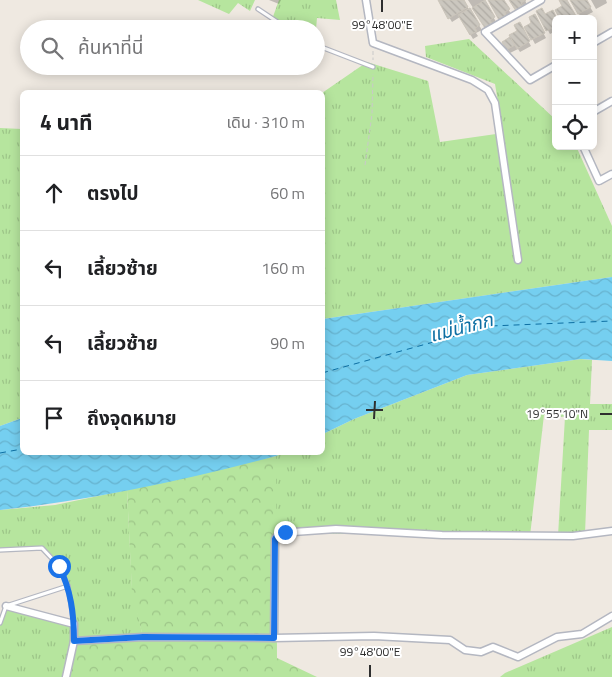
<!DOCTYPE html>
<html lang="th">
<head>
<meta charset="utf-8">
<style>
  :root { --surface:#fff; --page:#f6f6f6; --text:#202124; --muted:#757577; --line:#e0e0e0 }
  body { margin:0; font-family:"Titillium Web","Noto Sans Thai",sans-serif; background:var(--page); color:var(--text) }
  .controls { position:absolute; right:15px; top:15px; display:grid; overflow:hidden; border-radius:8px; box-shadow:0 2px 12px #0003 }
  .controls button { width:45px; height:45px; display:grid; place-items:center; padding:0; border:0; border-bottom:1px solid var(--line); background:var(--surface); color:var(--text); font:25px sans-serif }
  .stop { position:absolute; width:15px; height:15px; margin:-11px; border:4px solid #1a73e8; border-radius:50%; background:#fff }
  .stop.end { background:#1a73e8; border-color:#fff; box-shadow:0 1px 5px #0008 }
  .list { margin:0; padding:0; list-style:none }
  h2 { display:flex; justify-content:space-between; align-items:center; height:65px; margin:0; padding:0 20px; font-size:21px }
  h2 small { font-size:16px; font-weight:400; color:var(--muted) }
  .list li { display:grid; grid-template-columns:32px 1fr auto; gap:15px; align-items:center; box-sizing:border-box; height:75px; padding:0 20px; border-top:1px solid var(--line) }
  .list b { display:block; font-size:19px; white-space:nowrap }
  .list em { font-size:16px; font-style:normal; color:var(--muted) }
  .icon { flex:none; width:28px; height:28px; fill:none; stroke:currentColor; stroke-width:2; stroke-linecap:round; stroke-linejoin:round }
  .map { position:relative; flex:none; width:612px; height:677px; overflow:hidden }
  .search { position:absolute; background:var(--surface); box-shadow:0 2px 12px #0003; left:20px; top:20px; width:305px; height:55px; display:flex; align-items:center; gap:12px; box-sizing:border-box; padding:0 18px; border-radius:28px; color:var(--muted); font-size:19px }
  .panel { position:absolute; background:var(--surface); box-shadow:0 2px 12px #0003; left:20px; top:90px; width:305px; height:365px; border-radius:8px }
  .map>svg:first-child { display:block }
  .grass { fill:url(#grass-tufts) }
  .forest { fill:url(#forest-crowns) }
  .water { fill:url(#water-waves) }
  .shadow { fill:#0003 }
  .lines { fill:none; stroke-linecap:round; stroke-linejoin:round }
  .ferry { stroke:#0d6fa3; stroke-width:1; stroke-dasharray:6 5; stroke-linecap:butt }
  .building { fill:url(#building-back-hatch); stroke:#cbc5ba }
  .lane-casing { stroke:#b4b7c1; stroke-width:5.5 }
  .street-casing { stroke:#b4b7c1; stroke-width:9 }
  .path { stroke:#c9c9c9; stroke-width:1; stroke-dasharray:4 2.5; stroke-linecap:butt }
  .lane { stroke:#fff; stroke-width:3 }
  .street { stroke:#fff; stroke-width:6 }
  .route { stroke:#1a73e8; stroke-width:6 }
  .ticks { fill:none; stroke:#2e2e2e; stroke-width:2 }
  .labels { text-anchor:middle; stroke-width:4; stroke-linejoin:round; paint-order:stroke }
  .water-label { font-size:19px; font-style:italic; fill:#0d6fa3; stroke:#fff }
  .ticks-label { font-size:12px; text-anchor:middle; fill:#2e2e2e; stroke:#fff; stroke-width:4; stroke-linejoin:round; paint-order:stroke }
</style>
</head>
<body>
<div class="map">
<svg width="612" height="677" viewBox="0 0 612 677">
  <defs>
    <pattern id="grass-tufts" width="24" height="20" patternUnits="userSpaceOnUse" patternTransform="scale(1.25)"><rect width="24" height="20" fill="#b6e59e"/><path d="M3 7l-1-3M5 7V3M7 7l1-3M15 17l-1-3M17 17v-4M19 17l1-3" fill="none" stroke="#9dc588"/></pattern>
    <pattern id="forest-crowns" width="20" height="18" patternUnits="userSpaceOnUse" patternTransform="scale(1.25)"><rect width="20" height="18" fill="#b6e59e"/><path d="M2 6a3 3 0 1 1 6 0M12 15a3 3 0 1 1 6 0" fill="none" stroke="#9dc588"/></pattern>
    <pattern id="water-waves" width="16" height="10" patternUnits="userSpaceOnUse" patternTransform="scale(1.25)"><rect width="16" height="10" fill="#75cff0"/><path d="M0 5q4-4 8 0t8 0" fill="none" stroke="#66b2ce"/></pattern>
    <pattern id="building-back-hatch" width="6" height="6" patternUnits="userSpaceOnUse" patternTransform="scale(1.25)"><rect width="6" height="6" fill="#cbc7bf"/><path d="M-1 5l2 2M0 0l6 6M5-1l2 2" fill="none" stroke="#afaba4"/></pattern>
  </defs>
  <rect width="100%" height="100%" fill="#efe9e1"/>
  <g class="grass">
    <path d="M 198,0 L 255,0 L 250,11 L 238,3 L 229,14 Z"/>
    <path d="M 279,0 L 336,0 L 340,20 L 317,18 L 316,29 L 275,29 L 270,25 Z"/>
    <path d="M 469,39 L 556,120 L 556,146 L 576,146 L 612,226 L 612,277 L 323,319 L 322,93 L 367,62 L 428,81 L 440,142 L 503,133 L 495,84 L 426,57 L 425,46 Z"/>
    <path d="M 0,128 L 22,129 L 22,418 L 0,426 Z"/>
    <path d="M 581,359 L 592,360 L 590,404 L 612,404 L 612,430 L 589,430 L 585,534 L 558,536 L 565,417 L 544,415 L 530,536 L 279,533 L 275,529 L 276,456 L 283,453 L 322,452 L 323,434 L 354,419 L 467,375 Z"/>
    <path d="M 127,490 L 132,588 L 143,637 L 63,677 L 0,677 L 0,623 L 6,606 L 73,624 L 68,586 L 59,566 L 42,548 L 0,550 L 0,510 L 55,505 Z"/>
    <path d="M 612,627 L 612,677 L 500,677 L 505,673 Z"/>
  </g>
  <path class="forest" d="M 276,456 L 277,658 L 317,677 L 62,677 L 74,641 L 143,637 L 132,593 L 127,490 Z"/>
  <g class="water">
    <path d="M 612,277 L 612,361 L 581,359 L 467,375 L 354,419 L 323,434 L 323,319 Z"/>
    <path d="M 22,418 L 22,452 L 283,453 L 276,456 C 185,480 93,500 0,510 L 0,426 Z"/>
  </g>
  <g class="shadow">
    <path d="M 269,0 L 281,0 L 279,4 Z"/>
    <path d="M 439,0 L 463,0 L 482,30 L 476,33 L 478,36 L 473,39 L 460,17 L 452,22 Z"/>
    <path d="M 468,0 L 484,0 L 496,22 L 488,31 Z"/>
    <path d="M 489,0 L 503,0 L 511,14 L 503,23 Z"/>
    <path d="M 510,0 L 525,0 L 527,5 L 519,14 Z"/>
    <path d="M 572,0 L 586,0 L 593,12 L 581,18 Z"/>
    <path d="M 591,0 L 606,0 L 607,3 L 596,9 Z"/>
    <path d="M 538,12 L 556,19 L 556,31 L 550,34 Z"/>
    <path d="M 534,16 L 546,38 L 535,44 L 526,27 L 533,23 Z"/>
    <path d="M 519,24 L 531,46 L 520,52 L 518,49 L 510,53 L 503,42 L 518,31 Z"/>
  </g>
  <g class="lines">
    <g class="ferry">
      <path d="M 322,373 L 491,326 L 612,321"/>
      <path d="M 0,453 L 22,449"/>
    </g>
  </g>
  <g class="building">
    <path d="M 438,0 L 464,0 L 468,7 L 448,19 Z"/>
    <path d="M 485,0 L 495,17 L 490,20 L 492,24 L 485,28 L 472,8 Z"/>
    <path d="M 488,0 L 504,0 L 510,9 L 505,12 L 506,15 L 499,20 Z"/>
    <path d="M 509,0 L 526,0 L 521,3 L 523,6 L 516,11 Z"/>
    <path d="M 559,0 L 567,0 L 576,16 L 571,19 L 560,19 L 555,10 L 562,6 Z"/>
    <path d="M 570,0 L 587,0 L 591,7 L 578,14 Z"/>
    <path d="M 470,8 L 480,25 L 475,28 L 477,31 L 470,35 L 458,15 Z"/>
    <path d="M 542,8 L 545,14 L 553,10 L 557,19 L 556,19 L 556,26 L 546,31 L 536,11 Z"/>
    <path d="M 535,14 L 545,33 L 531,40 L 524,27 L 531,23 L 529,17 Z"/>
    <path d="M 520,22 L 530,41 L 517,49 L 509,35 L 517,31 L 514,25 Z"/>
    <path d="M 510,37 L 515,45 L 506,50 L 502,42 Z"/>
  </g>
  <g class="lines">
    <g class="lane-casing">
      <g id="lane">
        <path d="M 258,9 L 288,29"/>
        <path d="M 316,45 L 373,67"/>
        <path d="M 0,550 L 42,548 L 59,566 L 68,586 L 74,624"/>
        <path d="M 0,623 L 6,606 L 68,586"/>
      </g>
    </g>
    <g class="street-casing">
      <g id="street">
        <path d="M 366,0 L 373,43 L 472,80 L 488,90 L 495,103 L 518,260"/>
        <path d="M 541,0 L 485,32 L 530,80 L 556,65"/>
        <path d="M 593,43 L 612,32"/>
        <path d="M 593,112 L 612,101"/>
        <path d="M 583,146 L 599,181 L 612,174"/>
        <path d="M 6,606 L 74,624 L 74,641 L 66,677"/>
        <path d="M 274,638 L 275,539 L 279,533 L 336,529 L 442,535 L 573,536 L 612,531"/>
        <path d="M 74,641 L 143,637 L 274,638 L 374,636 L 450,640 L 465,650 L 481,652 L 493,647 L 518,657 L 557,637 L 582,634 L 612,616"/>
      </g>
    </g>
    <g class="path">
      <path d="M 373,51 L 373,60"/>
      <path d="M 365,165 L 372,114 L 373,74"/>
    </g>
    <use href="#lane" class="lane"/>
    <use href="#street" class="street"/>
  </g>
  <g class="lines">
    <path class="route" d="M 59,566 C 71,591 74,613 74,641 L 143,637 L 274,638 L 275,539 L 279,533 L 285,532"/>
  </g>
  <path class="ticks" d="M 382,12 L 382,0M 366,410 L 383,410M 600,414 L 612,414M 374,419 L 375,401M 370,677 L 370,665"/>
  <g class="labels">
    <g class="water-label">
      <text transform="translate(461 327) rotate(-15)" y="7">แม่น้ำกก</text>
    </g>
  </g>
  <g class="ticks-label">
    <text x="382" y="29">99°48'00"E</text>
    <text x="557" y="418">19°55'10"N</text>
    <text x="370" y="656">99°48'00"E</text>
  </g>
</svg>
<div class="controls">
<button>+</button>
<button>−</button>
<button><svg class="icon" aria-label="locate" viewBox="0 0 24 24"><circle cx="12" cy="12" r="6"/><path d="M12 2v4M12 18v4M2 12h4M18 12h4"/></svg></button>
</div>
<div class="stop" style="left:59px;top:566px"></div>
<div class="stop end" style="left:285px;top:532px"></div>
<div class="search"><svg class="icon" aria-label="search" viewBox="0 0 24 24"><circle cx="10" cy="10" r="6"/><path d="M15 15l6 6"/></svg>ค้นหาที่นี่</div>
<section class="panel">
<h2>4 นาที<small>เดิน · 310 m</small></h2>
<ul class="list">
<li><svg class="icon" aria-label="ahead" viewBox="0 0 24 24"><path d="M12 20V5M6 11l6-6 6 6"/></svg><div><b>ตรงไป</b></div><em>60 m</em></li>
<li><svg class="icon" aria-label="left" viewBox="0 0 24 24"><path d="M17 20v-9H6M10 6l-5 5 5 5"/></svg><div><b>เลี้ยวซ้าย</b></div><em>160 m</em></li>
<li><svg class="icon" aria-label="left" viewBox="0 0 24 24"><path d="M17 20v-9H6M10 6l-5 5 5 5"/></svg><div><b>เลี้ยวซ้าย</b></div><em>90 m</em></li>
<li><svg class="icon" aria-label="arrive" viewBox="0 0 24 24"><path d="M6 21V4h12l-3 4 3 4H6"/></svg><div><b>ถึงจุดหมาย</b></div></li>
</ul>
</section>
</div>
</body>
</html>
